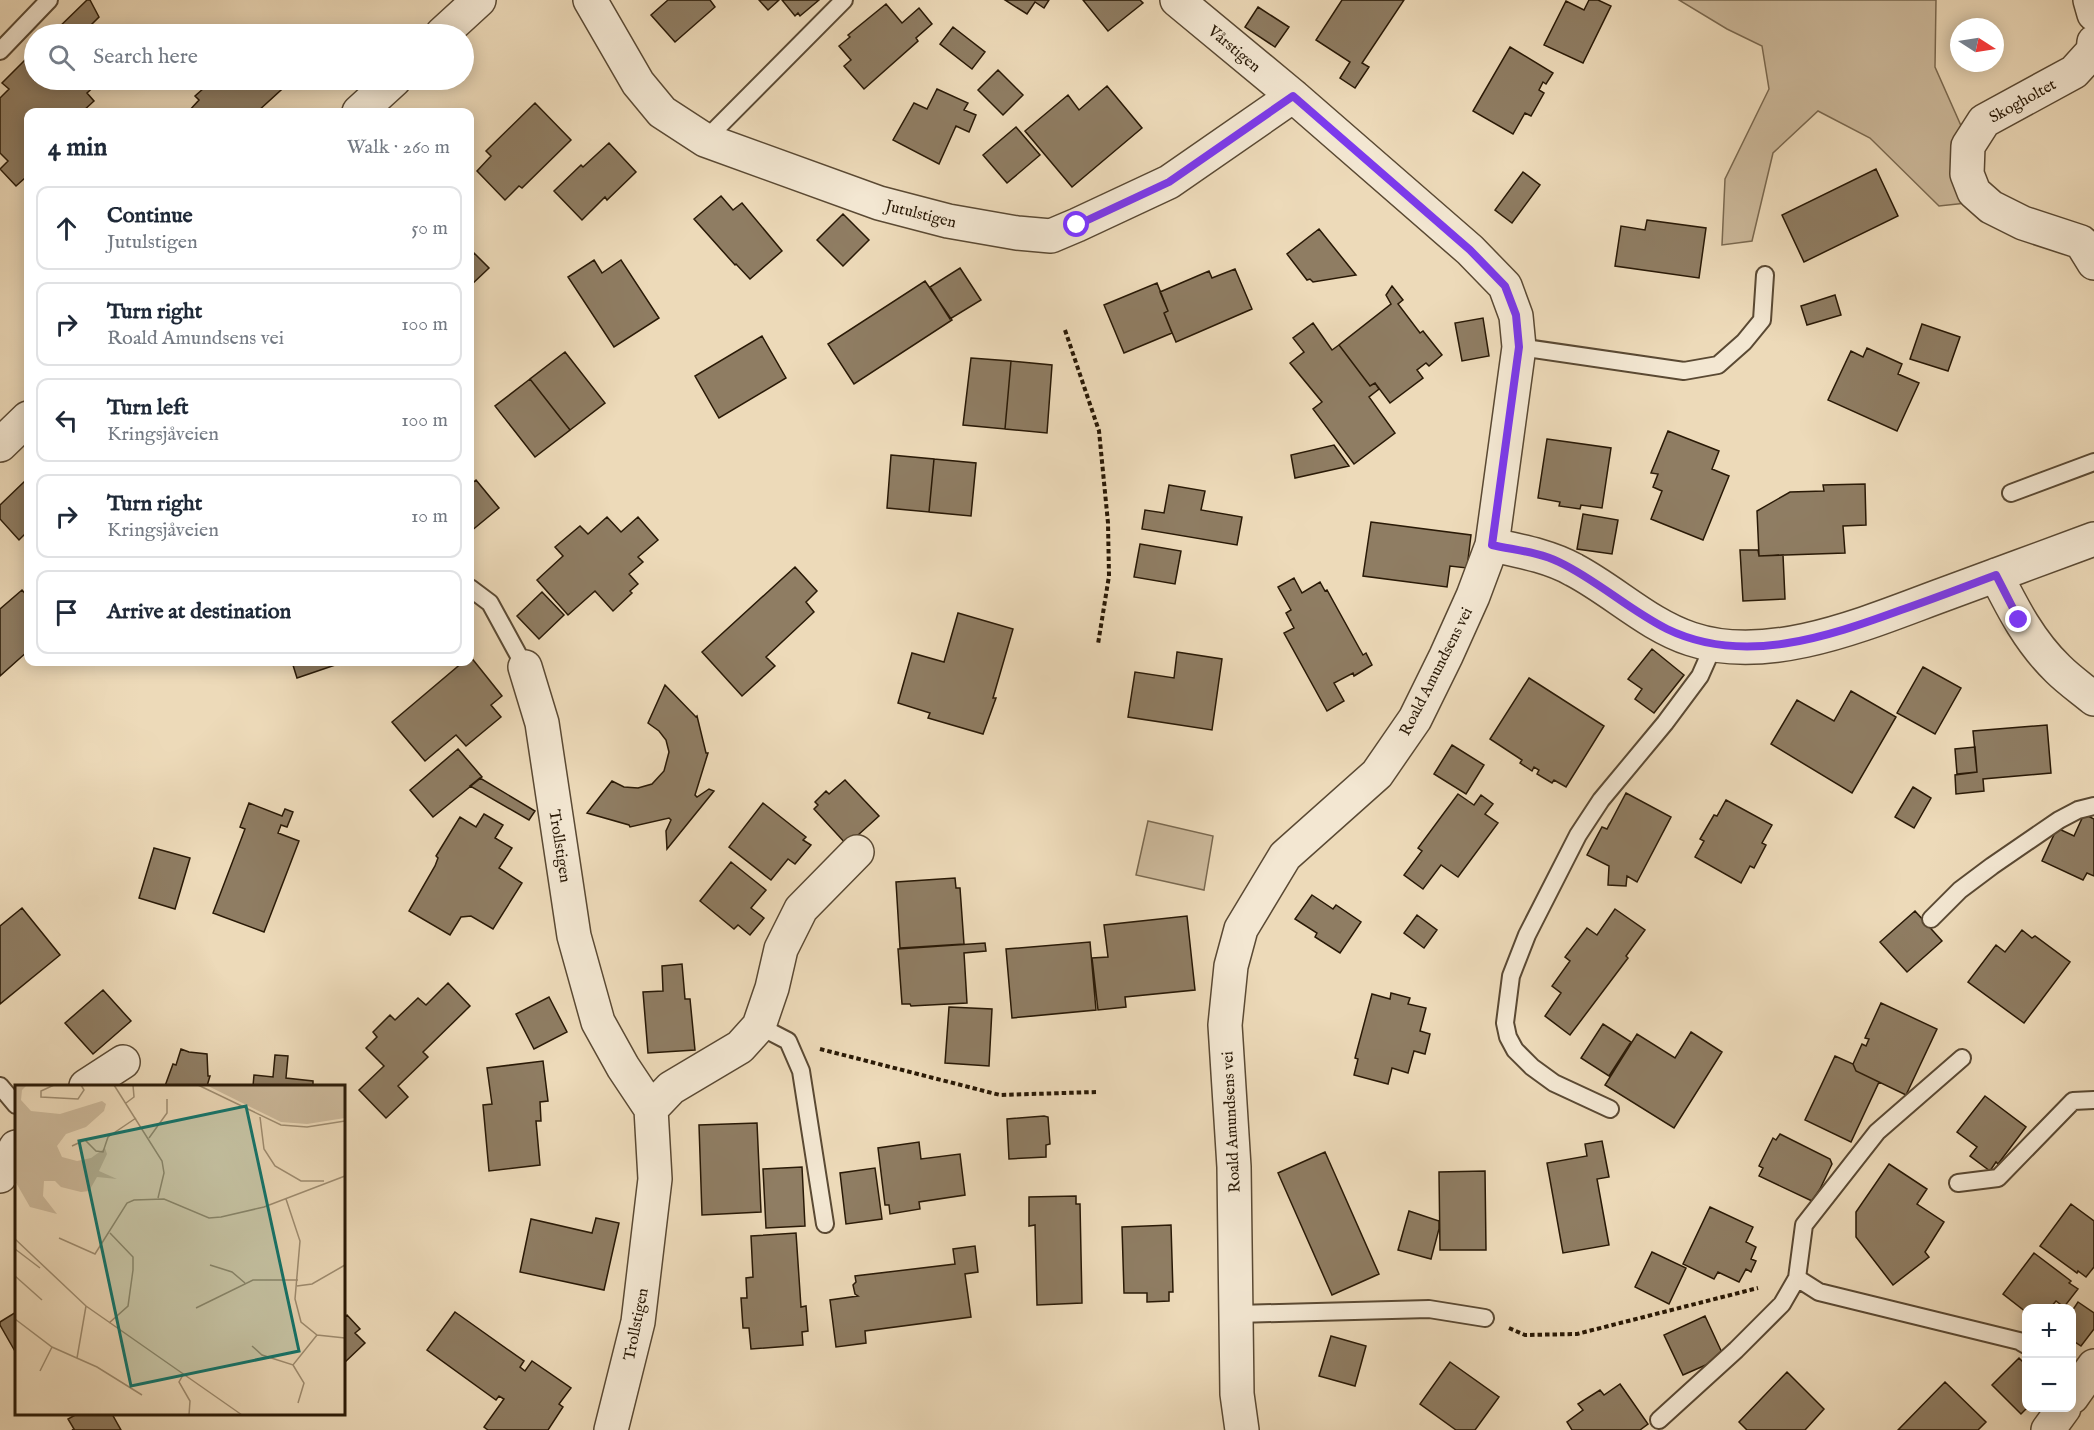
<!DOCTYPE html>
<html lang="en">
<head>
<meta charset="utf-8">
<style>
  :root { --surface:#fff; --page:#f6f6f7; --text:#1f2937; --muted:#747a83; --line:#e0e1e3 }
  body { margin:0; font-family:"IM FELL English",serif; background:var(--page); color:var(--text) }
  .controls { position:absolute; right:18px; bottom:18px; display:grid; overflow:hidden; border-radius:12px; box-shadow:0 3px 15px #0003 }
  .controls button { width:54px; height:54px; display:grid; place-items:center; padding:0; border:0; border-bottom:2px solid var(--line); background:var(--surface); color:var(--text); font:30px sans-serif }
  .compass { position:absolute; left:1950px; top:18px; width:54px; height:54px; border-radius:50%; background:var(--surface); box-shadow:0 3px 15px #0003; rotate:102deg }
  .stop { position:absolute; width:18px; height:18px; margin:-14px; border:4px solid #7c3aed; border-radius:50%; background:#fff }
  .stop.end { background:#7c3aed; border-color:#fff; box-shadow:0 2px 6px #0008 }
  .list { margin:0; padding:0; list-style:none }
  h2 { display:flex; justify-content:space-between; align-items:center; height:78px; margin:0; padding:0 24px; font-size:26px }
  h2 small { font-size:20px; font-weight:400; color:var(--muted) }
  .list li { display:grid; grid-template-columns:39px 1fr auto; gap:18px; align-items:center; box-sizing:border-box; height:84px; margin:0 12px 12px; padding:0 12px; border:2px solid var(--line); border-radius:12px }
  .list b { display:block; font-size:22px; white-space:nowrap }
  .list p { margin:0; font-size:20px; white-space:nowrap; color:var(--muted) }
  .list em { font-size:20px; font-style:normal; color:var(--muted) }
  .icon { flex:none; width:33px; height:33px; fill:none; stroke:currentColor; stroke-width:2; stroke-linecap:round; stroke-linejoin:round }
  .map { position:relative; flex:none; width:2094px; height:1430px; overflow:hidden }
  .search { position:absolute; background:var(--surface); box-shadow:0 3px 15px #0003; left:24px; top:24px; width:450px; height:66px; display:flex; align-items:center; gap:15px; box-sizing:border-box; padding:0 21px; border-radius:33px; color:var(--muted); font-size:22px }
  .panel { position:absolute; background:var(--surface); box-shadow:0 3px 15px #0003; left:24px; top:108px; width:450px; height:558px; border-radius:12px }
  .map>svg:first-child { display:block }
  .green { fill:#ccb99b; stroke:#7a6950; stroke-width:1.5 }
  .building { fill:#8f7d63; stroke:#291906; stroke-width:1.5 }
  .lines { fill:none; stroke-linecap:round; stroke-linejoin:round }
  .service-casing { stroke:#5a4933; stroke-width:20 }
  .minor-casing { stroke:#5a4933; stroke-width:36 }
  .tertiary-casing { stroke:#5a4933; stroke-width:36 }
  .path { stroke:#291906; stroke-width:4; stroke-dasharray:4.5 3; stroke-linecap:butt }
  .service { stroke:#f3e7d2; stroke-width:16 }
  .minor { stroke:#f3e7d2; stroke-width:33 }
  .tertiary { stroke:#f3e7d2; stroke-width:33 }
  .route { stroke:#7c3aed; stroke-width:8 }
  .labels { text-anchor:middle; stroke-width:6; stroke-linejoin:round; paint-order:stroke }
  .street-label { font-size:16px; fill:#291906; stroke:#f3e7d2 }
  .inset-road { fill:none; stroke:#9f8d71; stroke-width:1.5 }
  .view { fill:#0f766e; fill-opacity:0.15; stroke:#0f766e; stroke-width:3 }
  .inset-edge { fill:none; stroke:#291906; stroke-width:3 }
</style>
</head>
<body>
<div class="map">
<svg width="2094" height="1430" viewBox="0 0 2094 1430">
  <rect width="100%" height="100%" fill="#eddab9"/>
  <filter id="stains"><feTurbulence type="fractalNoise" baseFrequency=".00333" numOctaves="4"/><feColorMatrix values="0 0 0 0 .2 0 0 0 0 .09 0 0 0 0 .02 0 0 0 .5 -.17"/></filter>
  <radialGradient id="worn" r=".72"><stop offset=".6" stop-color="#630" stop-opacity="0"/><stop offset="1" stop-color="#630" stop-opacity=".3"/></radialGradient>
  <!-- green -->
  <path class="green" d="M1679,0H1936L1935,67L1994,200L1939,206L1870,138L1818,111L1773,153L1752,241L1722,245L1725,179L1769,89L1762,46L1727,29Z
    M1148,821L1213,836L1204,890L1136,875Z"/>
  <!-- building -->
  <path class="building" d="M87,0H90L99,17L91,25L101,34H52Z
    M668,0H710L715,7L675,42L651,15Z
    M759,0H779L768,10Z
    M782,0H819L800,16L798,13L795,16Z
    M1005,0H1049L1044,8L1035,2L1027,14Z
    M1083,0H1140L1143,3L1108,31Z
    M1342,0H1404L1362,63L1369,67L1355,88L1340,78L1350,62L1316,40Z
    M1589,0H1598L1611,6L1583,63L1544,45L1566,1L1584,10Z
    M886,4L902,23L919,8L932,24L916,38L918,41L864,89L844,66L851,60L839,46L850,37L848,35Z
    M1258,7L1289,27L1275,47L1245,27Z
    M953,27L985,52L972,69L940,44Z
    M268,28L274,34H260Z
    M1510,47L1553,73L1546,84L1543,82L1539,90L1544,93L1531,116L1525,113L1513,134L1473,111Z
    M34,51V80H101L87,93L94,101L82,112H28V178L26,180L25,178L16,186L0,169L8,161L0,153V98L9,89L2,83Z
    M998,70L1023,95L1003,115L978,90Z
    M213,80H292L257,112H188L199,100L195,96Z
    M1107,86L1142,128L1072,187L1025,131L1068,95L1079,110Z
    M937,89L968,103L964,110L976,115L969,132L956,126L939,164L893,140L914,103L927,109Z
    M535,103L571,140L522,188L519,186L505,200L477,171L491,156L486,151Z
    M1016,127L1040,155L1007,183L983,155Z
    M609,143L636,172L607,200L605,197L582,220L554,191L581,165L583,167Z
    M1876,169L1898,216L1804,262L1782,215Z
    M1523,172L1540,185L1512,223L1495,210Z
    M721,196L733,210L742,203L782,251L750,279L736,264L735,265L694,219Z
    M843,214L869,240L843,266L817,240Z
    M1647,220L1706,228L1699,278L1615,266L1621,226L1645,230Z
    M1319,229L1356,275L1313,282L1310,279L1307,280L1287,254Z
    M474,253L489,268L470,286V257Z
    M594,260L602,273L621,260L659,318L614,347L568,277Z
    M960,268L981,300L950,319L930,287Z
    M1235,269L1252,309L1176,342L1164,313L1168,311L1160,292L1209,271L1212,278Z
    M925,281L952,320L854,384L828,344Z
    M1157,283L1168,311L1164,313L1172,333L1124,353L1104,305Z
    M1392,286L1403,300L1398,304L1420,333L1423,331L1442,355L1429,366L1426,363L1417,370L1423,378L1390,403L1375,383L1370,386L1339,345L1391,304L1386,295Z
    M1835,295L1841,315L1807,325L1801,306Z
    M1483,318L1489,356L1462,361L1455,323Z
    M1313,323L1332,350L1339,345L1370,386L1375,383L1379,389L1369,397L1395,433L1354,464L1313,409L1322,402L1290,363L1304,352L1293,338Z
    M1922,324L1960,337L1948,371L1910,359Z
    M762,336L786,378L719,418L695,376Z
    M1867,348L1902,364L1898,374L1919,383L1897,431L1828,400L1851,351L1863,357Z
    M565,352L605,403L570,430L530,379Z
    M971,358L1011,361L1005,429L963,425Z
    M1011,361L1052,365L1047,433L1005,429Z
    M530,379L570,430L535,457L495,406Z
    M1668,431L1719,451L1712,469L1729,476L1703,540L1651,519L1662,491L1653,487L1658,474L1651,473Z
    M1547,439L1611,448L1602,508L1581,505L1580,509L1559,506L1560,502L1538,498Z
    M1334,445L1349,466L1295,478L1291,455Z
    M891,455L934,459L929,512L887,508Z
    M934,459L976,463L971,516L929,512Z
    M26,480L28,482V531L19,540L0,519V505Z
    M476,480L499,508L470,532V485Z
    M1865,484L1866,525L1843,526L1845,553L1759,556L1757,511L1790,492L1824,491L1823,485Z
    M1169,485L1205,491L1201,510L1242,517L1237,545L1142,529L1145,510L1164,513Z
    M1583,514L1618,520L1612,554L1577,549Z
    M607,517L621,532L638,517L658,540L638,557L643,562L629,574L638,584L630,591L632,593L613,611L595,591L568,615L537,580L563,556L555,547L580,526L588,534Z
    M1371,522L1471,535L1467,568L1450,566L1447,587L1363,576Z
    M1140,544L1181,551L1175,584L1134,577Z
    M1740,550H1758L1759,556L1783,555L1785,599L1743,601Z
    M795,567L817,591L806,602L814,612L766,657L775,666L742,696L702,652Z
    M1294,578L1302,593L1320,582L1325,591L1327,590L1363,655L1366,653L1372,665L1354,676L1353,673L1334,683L1344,701L1327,711L1284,633L1294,628L1286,613L1291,610L1278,587Z
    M22,590L28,597V651L0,676V609Z
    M542,592L564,615L539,639L517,616Z
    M958,613L1013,629L993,698H996L983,734L928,718L930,713L898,703L912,653L944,662Z
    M1652,649L1684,675L1654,713L1635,699L1642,689L1628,679Z
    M1177,652L1222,659L1212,730L1128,717L1135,672L1174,678Z
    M470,656L502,696L491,705L501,717L466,746L456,735L425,761L392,722L463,662H470Z
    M292,662H344L297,678Z
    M1923,667L1961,688L1935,734L1897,713Z
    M1529,678L1604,726L1566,787L1554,780L1552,783L1537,774L1539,770L1534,767L1532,771L1520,763L1522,760L1490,739Z
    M665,685L696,717L697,716L706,753H708L695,795L697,797L709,789L714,791L667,849L666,831L671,820L669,818L630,827L629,825L587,813L612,781L624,787L638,788L652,784L664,771L669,752L666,740L659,731L648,723Z
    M1851,691L1896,717L1852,793L1771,744L1797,700L1834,721Z
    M2047,725L2051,773L1983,779L1984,791L1956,794L1955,775L1977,772L1973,731Z
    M1452,745L1484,765L1466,794L1434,774Z
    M1975,747L1977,772L1957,774L1955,749Z
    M458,749L482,777L433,817L410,790Z
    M480,778L535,811L529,820L470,786Z
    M845,780L879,816L847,845L814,809L818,805L815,802L826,791L829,794Z
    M1913,787L1931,798L1914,828L1895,817Z
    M1626,793L1671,817L1637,882L1627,876L1626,886L1608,885L1609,866L1587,855L1602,827L1607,829Z
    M1458,794L1474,805L1481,795L1493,804L1485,814L1498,823L1458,877L1441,865L1423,889L1404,875L1422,851L1418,848Z
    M1726,800L1772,825L1762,843L1766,845L1754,868L1750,866L1741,883L1695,857L1704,841L1700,839L1714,815L1717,816Z
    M249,803L282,816L285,809L293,812L287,827L281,825L278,833L299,841L264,932L213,913L245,829L240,827Z
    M763,803L806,837L803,840L811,845L795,864L788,859L771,880L729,847Z
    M484,814L503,825L495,838L512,848L499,868L522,883L493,929L471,916L461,917L450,935L409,911L435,866L438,858L436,856L460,817L476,827Z
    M2084,814L2094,819V876L2087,873L2083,880L2042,861L2057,828L2074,836Z
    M154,848L190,858L175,909L139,898Z
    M731,862L766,890L751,908L764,918L750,935L738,925L734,929L700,901Z
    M955,878L956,888H960L964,944L900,948L896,882Z
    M1312,895L1333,909L1336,905L1361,922L1340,953L1315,937L1317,933L1295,919Z
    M22,908L60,955L0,1004V926Z
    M1615,909L1645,930L1626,956L1628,958L1570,1035L1545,1016L1561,993L1552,986L1570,961L1565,957L1587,928L1597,935Z
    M1915,911L1942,941L1907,972L1880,942Z
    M1417,915L1437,930L1424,948L1404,933Z
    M1187,916L1195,990L1125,997L1126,1007L1098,1010L1092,958L1108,957L1104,925Z
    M2022,930L2032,938L2035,936L2070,962L2024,1023L1968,982L1996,945L2005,952Z
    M1090,942L1096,1010L1012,1018L1006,949Z
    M985,943L986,951L964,953L967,1003L911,1006L910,1004H902L898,949Z
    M682,964L685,999H690L695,1050L648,1053L643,992L663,991L662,966Z
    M448,983L470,1006L423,1052L428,1057L398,1086L408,1097L386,1118L359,1090L384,1066L366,1048L377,1037L373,1032L390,1015L395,1020L418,998L426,1005Z
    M103,990L131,1021L93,1054L65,1023Z
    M1391,993L1410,998L1408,1004L1426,1008L1420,1031L1430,1034L1425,1054L1414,1051L1408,1073L1392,1068L1388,1084L1354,1075L1358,1059L1355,1058L1372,994L1390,999Z
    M549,997L567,1032L534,1049L516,1014Z
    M1881,1003L1937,1029L1906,1095L1856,1071L1853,1064L1862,1044L1866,1046L1869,1039L1865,1038Z
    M949,1007L992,1009L989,1066L945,1063Z
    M1603,1024L1631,1042L1609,1076L1581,1058Z
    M1691,1032L1722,1052L1674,1128L1605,1085L1637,1034L1675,1058Z
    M181,1049L189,1052L207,1054L208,1076H210L207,1086H165L173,1064L176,1065Z
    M275,1055L288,1056L286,1078L313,1081V1086H253L254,1075L273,1077Z
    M1835,1056L1853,1064L1856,1071L1879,1082L1851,1142L1805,1120Z
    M543,1061L548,1101L540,1102L541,1121H536L540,1165L489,1171L483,1105L492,1104L487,1068Z
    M1985,1096L2026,1127L1998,1164L1996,1162L1990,1171L1970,1156L1977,1147L1957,1132Z
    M1044,1116L1048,1117L1050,1144L1046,1145V1157L1009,1159L1007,1119Z
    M757,1123L761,1212L702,1215L699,1125Z
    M1780,1134L1830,1159L1832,1164L1820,1189L1812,1201L1759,1176L1763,1168L1759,1166L1773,1138L1776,1140Z
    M1602,1141L1609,1177L1597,1179L1609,1245L1563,1253L1547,1163L1587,1156L1585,1144Z
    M919,1142L921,1159L960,1154L965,1195L919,1202L920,1209L890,1214L889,1205H885L878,1148Z
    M1325,1152L1379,1274L1332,1295L1278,1173Z
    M1889,1164L1927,1189L1917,1204L1944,1222L1925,1252L1929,1257L1893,1285L1856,1237V1212Z
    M802,1167L805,1226L766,1228L763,1169Z
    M875,1168L882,1219L846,1224L840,1173Z
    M1485,1171L1486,1250H1440L1439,1172Z
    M1076,1196V1204H1080L1082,1303L1037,1305L1035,1225L1029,1226V1197Z
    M2071,1204L2094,1221V1267L2086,1277L2078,1271L2077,1273L2040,1246Z
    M1710,1207L1753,1227L1746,1242L1756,1247L1751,1259L1756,1261L1751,1272L1746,1269L1739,1282L1718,1272L1714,1279L1683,1264Z
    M1409,1211L1439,1221V1229L1431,1259L1398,1250Z
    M596,1218L619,1223L604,1290L520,1272L531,1219L592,1233Z
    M1171,1225L1173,1292H1169V1301L1147,1302V1293H1124L1122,1227Z
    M796,1233L801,1307L806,1306L808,1331L802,1332L803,1345L751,1349L749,1328H743L741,1298H747L746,1278L753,1277L751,1236Z
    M975,1246L978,1272L965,1274L971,1317L865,1331L866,1343L836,1347L830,1300L858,1296L855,1294L853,1285L856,1282L855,1276L955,1264L953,1249Z
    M1652,1252L1686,1268L1669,1304L1635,1287Z
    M2034,1253L2071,1281L2069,1283L2078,1289L2064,1307L2056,1301L2050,1308H2026V1312L2003,1294Z
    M2078,1302L2094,1313V1329L2081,1346L2072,1340V1311Z
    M16,1312V1353L0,1325V1322Z
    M455,1312L524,1361L520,1367L525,1371L532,1361L571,1388L559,1404L563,1407L548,1430H488L484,1427L504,1399L499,1396L496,1400L427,1350Z
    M347,1315L360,1329L355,1333L365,1343L344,1363V1318Z
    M1705,1316L1724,1357L1683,1375L1664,1335Z
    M1331,1336L1366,1346L1355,1386L1319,1376Z
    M2019,1358L2026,1365L2027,1408L2021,1414L1992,1385Z
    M1450,1362L1499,1397L1475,1430H1456L1420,1404Z
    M1787,1372L1824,1409L1805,1430H1747L1739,1422Z
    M1945,1382L1986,1422L1978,1430H1898Z
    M1620,1384L1648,1424L1640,1430H1572L1567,1422L1583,1410L1578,1404L1600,1390L1604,1395Z
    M77,1414H112L121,1430H72L74,1429L68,1419Z"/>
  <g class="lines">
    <!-- service casing -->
    <g class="service-casing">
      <path id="service" d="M0,51L49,0
        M705,140L844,0
        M1519,347L1684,371L1718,365L1744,342L1762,320L1765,275
        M2011,493L2094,462
        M470,588L490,603L525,667
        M1931,919L1960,890L1992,866L2059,820L2078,810L2094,806
        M759,1026L788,1041L801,1071L825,1224
        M1962,1058L1877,1132L1804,1225L1797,1278L1819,1292L2019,1341L2026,1345
        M0,1086L16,1105
        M1610,1109L1554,1083L1532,1067L1515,1050L1508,1037L1505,1023L1511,976L1527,935L1578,835L1601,800L1665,723L1700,676L1708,658L1710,644
        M1958,1183L1998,1178L2073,1101L2094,1100
        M1237,1314L1429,1309L1485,1318
        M1659,1420L1736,1350L1782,1304L1797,1278"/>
    </g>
    <!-- minor casing -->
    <g class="minor-casing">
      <path id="minor" d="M590,0L638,83L662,112L705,140L879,203L948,221L1017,233L1051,236L1077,225L1169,182L1293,96
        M1177,0L1293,96L1470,250L1505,286L1516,316L1519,347L1492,545L1473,596L1446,656L1415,719L1377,774L1285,856L1241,929L1231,966L1225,1025L1234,1167L1237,1394L1242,1430
        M2090,0L2094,14
        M2094,42L2093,51L2074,72L1984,121L1968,146L1967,174L1974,192L1991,207L2023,223L2081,242L2094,263
        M1492,545C1520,551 1549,556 1574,570C1614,591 1648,625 1691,639C1771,666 1871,621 1945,594C1995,576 2044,557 2094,539
        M1996,575C2013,609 2030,642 2058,669C2069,680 2082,689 2094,699
        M525,667L542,723L574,936L598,1022L623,1067L651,1109L655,1179L638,1322L611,1430
        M86,1086L123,1062
        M651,1109L671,1088L740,1047L759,1026L772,988L781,949L801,909L857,852
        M0,1176L16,1147
        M2072,1397L2094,1366
        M2048,1430L2064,1408"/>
    </g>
    <!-- tertiary casing -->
    <g class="tertiary-casing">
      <path id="tertiary" d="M442,34L479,0
        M359,112L394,80
        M0,445L28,418"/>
    </g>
    <!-- path -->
    <path class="path" d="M1065,330L1099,431L1108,523L1109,576L1098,644
      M820,1049L1000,1095L1096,1092
      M1509,1328L1525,1335L1577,1334L1758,1288"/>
    <!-- service -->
    <use href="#service" class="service"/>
    <!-- minor -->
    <use href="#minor" class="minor"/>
    <!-- tertiary -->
    <use href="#tertiary" class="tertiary"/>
  </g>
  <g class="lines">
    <!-- route -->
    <path class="route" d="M1077,225L1169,182L1293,96L1470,250L1505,286L1516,315L1519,347L1492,545C1514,550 1539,552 1559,562C1597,580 1629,610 1667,629C1743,666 1827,637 1901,610C1933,599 1964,587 1996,575L2019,620"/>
  </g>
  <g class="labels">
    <!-- street labels -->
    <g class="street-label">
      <text transform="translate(1235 48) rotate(40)" y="6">Vårstigen</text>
      <text transform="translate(2022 100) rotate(-29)" y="6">Skogholtet</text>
      <text transform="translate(921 213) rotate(14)" y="6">Jutulstigen</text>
      <text transform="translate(1435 671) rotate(-63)" y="6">Roald Amundsens vei</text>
      <text transform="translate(561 846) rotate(81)" y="6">Trollstigen</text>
      <text transform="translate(1230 1122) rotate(-93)" y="6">Roald Amundsens vei</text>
      <text transform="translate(635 1324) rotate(-79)" y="6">Trollstigen</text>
    </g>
  </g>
  <!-- overview -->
  <g transform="translate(15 1085)">
    <rect width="330" height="330" fill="#eddab9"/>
    <path d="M0,0H12L7,5L6,15L16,26L45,29L87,16L91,19L89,26L71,42L51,49L42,61L47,72L62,76L76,73L90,63L92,69L84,86L102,94L82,92L74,106L66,107L46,102L40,96H29L28,111L42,129L15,122L0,96ZM191,0H330V33L292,39L266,37Z" fill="#ccb99b"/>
    <path class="inset-road" d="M39,0L26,6V12L63,14L69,5L66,0M99,0L147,76L149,88L143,113M183,0L266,40L292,42L330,36M111,18L119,12L118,0M245,32L249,64L260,81L286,96H309M134,53L152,28V14M57,61L70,55L81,66L88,67L93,52L121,33M271,114L285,156L280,214L286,237L302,250L330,253M44,153L80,169L112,118L119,115L149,114L194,133L206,132L249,122L330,91M0,154L71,221L227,330M0,164L25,183M195,180L217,187L230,198M0,191L27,215M282,201L297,199L330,180M181,223L238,195H283M0,234L37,262L82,282L127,310M94,238L113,221L118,185V172L95,148M237,261L247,270L278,280L302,250M62,273L71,221M278,280L289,298L283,318M25,286L37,262M168,290L164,297L175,316L174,330"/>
    <path class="view" d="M231,21L284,266L116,301L64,56Z"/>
    <rect width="330" height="330" class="inset-edge"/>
  </g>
  <rect width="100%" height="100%" filter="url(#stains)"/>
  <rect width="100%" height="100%" fill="url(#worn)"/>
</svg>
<div class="controls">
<button>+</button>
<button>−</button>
</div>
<svg class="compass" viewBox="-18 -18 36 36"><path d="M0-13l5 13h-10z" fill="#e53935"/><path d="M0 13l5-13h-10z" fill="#747a83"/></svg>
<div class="stop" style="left:1077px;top:225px"></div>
<div class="stop end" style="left:2019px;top:620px"></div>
<div class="search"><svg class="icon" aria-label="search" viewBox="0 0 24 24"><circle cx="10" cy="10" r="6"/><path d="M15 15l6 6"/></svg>Search here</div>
<section class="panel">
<h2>4 min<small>Walk · 260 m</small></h2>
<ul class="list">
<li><svg class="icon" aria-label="ahead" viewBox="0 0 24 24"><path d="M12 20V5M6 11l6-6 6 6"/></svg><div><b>Continue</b><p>Jutulstigen</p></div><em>50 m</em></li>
<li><svg class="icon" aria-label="right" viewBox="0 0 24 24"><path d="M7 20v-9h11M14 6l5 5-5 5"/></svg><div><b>Turn right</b><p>Roald Amundsens vei</p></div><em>100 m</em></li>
<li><svg class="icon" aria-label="left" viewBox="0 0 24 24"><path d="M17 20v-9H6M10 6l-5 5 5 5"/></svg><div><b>Turn left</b><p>Kringsjåveien</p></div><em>100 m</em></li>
<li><svg class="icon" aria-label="right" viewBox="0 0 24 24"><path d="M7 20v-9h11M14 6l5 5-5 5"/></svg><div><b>Turn right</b><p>Kringsjåveien</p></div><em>10 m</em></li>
<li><svg class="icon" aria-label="arrive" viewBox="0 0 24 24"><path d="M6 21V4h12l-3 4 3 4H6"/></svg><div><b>Arrive at destination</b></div></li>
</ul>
</section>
</div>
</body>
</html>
